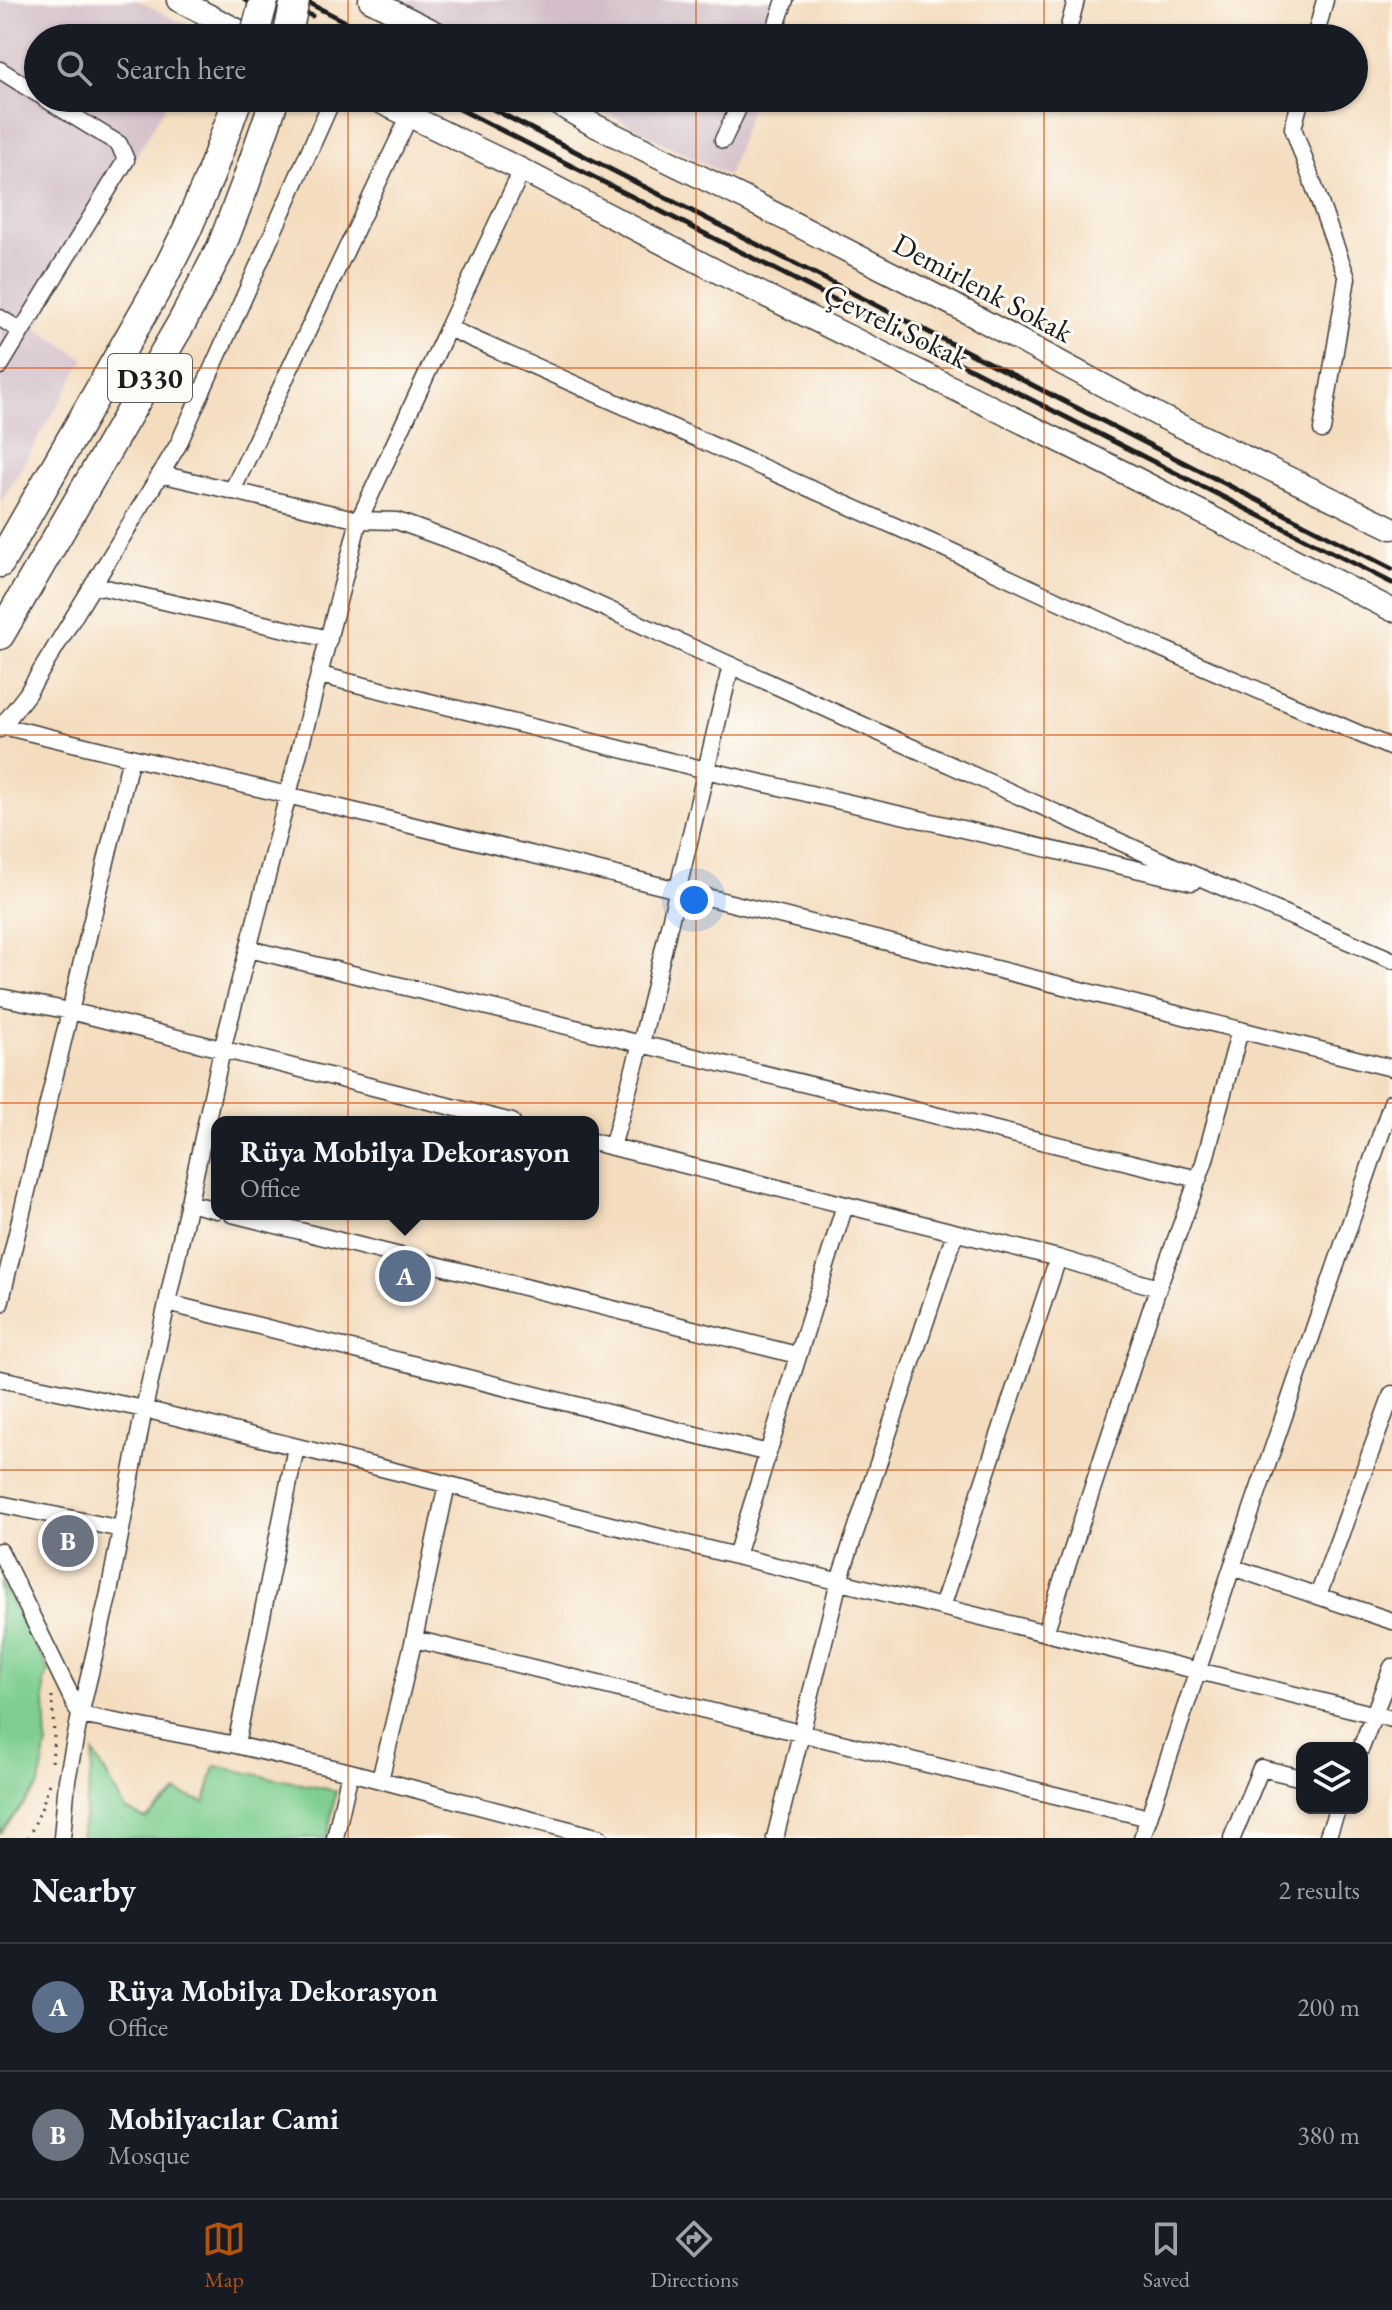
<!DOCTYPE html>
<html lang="en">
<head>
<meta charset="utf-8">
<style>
  :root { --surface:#171b24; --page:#242831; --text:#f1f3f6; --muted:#9ea1a6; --line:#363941; --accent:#b45309 }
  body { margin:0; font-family:"EB Garamond",serif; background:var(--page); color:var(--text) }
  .controls { position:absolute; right:24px; bottom:24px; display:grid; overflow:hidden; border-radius:16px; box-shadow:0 2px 6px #0004 }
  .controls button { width:72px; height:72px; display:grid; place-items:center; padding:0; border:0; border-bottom:2px solid var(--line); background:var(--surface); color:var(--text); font:40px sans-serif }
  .you { position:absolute; left:694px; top:900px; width:28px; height:28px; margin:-20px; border:6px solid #fff; border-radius:50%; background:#1a73e8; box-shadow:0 0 0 12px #1a73e833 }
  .badge { display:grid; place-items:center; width:52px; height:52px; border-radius:50%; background:var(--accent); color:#fff; font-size:26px; font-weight:700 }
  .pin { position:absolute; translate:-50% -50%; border:4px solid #fff; box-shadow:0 2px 8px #0006 }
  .popup { position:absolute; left:211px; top:1116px; width:388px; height:104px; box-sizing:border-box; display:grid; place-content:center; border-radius:16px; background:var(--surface); filter:drop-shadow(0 2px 6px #0005); font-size:26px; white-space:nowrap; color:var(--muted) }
  .popup b { font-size:30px; color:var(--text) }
  .popup::after { content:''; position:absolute; left:50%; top:100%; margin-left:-16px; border:16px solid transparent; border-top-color:var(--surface) }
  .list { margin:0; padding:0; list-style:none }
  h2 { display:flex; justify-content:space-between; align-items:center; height:104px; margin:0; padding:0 32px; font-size:34px }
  h2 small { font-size:26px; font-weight:400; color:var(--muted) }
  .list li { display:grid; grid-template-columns:52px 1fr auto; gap:24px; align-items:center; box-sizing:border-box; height:128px; padding:0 32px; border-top:2px solid var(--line) }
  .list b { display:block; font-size:30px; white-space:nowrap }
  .list p { margin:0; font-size:26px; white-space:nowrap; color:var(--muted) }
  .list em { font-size:26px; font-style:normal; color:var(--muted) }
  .icon { flex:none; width:44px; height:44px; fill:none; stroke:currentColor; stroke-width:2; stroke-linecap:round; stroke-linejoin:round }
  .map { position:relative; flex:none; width:1392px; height:1838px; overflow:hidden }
  .search { position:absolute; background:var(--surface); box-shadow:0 2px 6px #0004; left:24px; right:24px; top:24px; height:88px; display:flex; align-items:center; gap:20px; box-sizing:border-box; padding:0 28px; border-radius:44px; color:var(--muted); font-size:30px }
  .sheet { height:360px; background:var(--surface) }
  nav { display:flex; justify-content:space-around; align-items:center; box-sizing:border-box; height:112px; border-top:2px solid var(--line); background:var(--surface); font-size:22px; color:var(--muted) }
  nav a { display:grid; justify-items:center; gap:4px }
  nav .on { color:var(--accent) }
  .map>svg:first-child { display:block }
  .industrial { fill:#d2bdc8 }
  .green { fill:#7dce8f; stroke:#4c7556; stroke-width:2 }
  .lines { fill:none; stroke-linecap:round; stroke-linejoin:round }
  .minor-casing { stroke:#3c3934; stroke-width:19 }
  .tertiary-casing { stroke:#3c3934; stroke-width:25 }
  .trunk-casing { stroke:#3c3934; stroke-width:31 }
  .path { stroke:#3c3934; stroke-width:3; stroke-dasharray:2 6; stroke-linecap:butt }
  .minor { stroke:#fff; stroke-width:16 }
  .tertiary { stroke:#fff; stroke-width:22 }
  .trunk { stroke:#fff; stroke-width:28 }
  .rail { stroke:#1c1c1c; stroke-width:5 }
  .trunk-bridge-casing { stroke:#3c3934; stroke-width:31; stroke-linecap:butt }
  .trunk-bridge { stroke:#fff; stroke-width:28 }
  .grid { fill:none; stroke:#d4530e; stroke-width:2; stroke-opacity:0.55 }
  .labels { text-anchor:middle; stroke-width:6; stroke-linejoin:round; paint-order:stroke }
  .shield { fill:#fdfcf7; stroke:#605f5e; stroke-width:2 }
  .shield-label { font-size:28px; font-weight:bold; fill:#1c1c1c }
  .street-label { font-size:30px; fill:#1c1c1c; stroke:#fdfcf7 }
</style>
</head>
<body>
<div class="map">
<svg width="1392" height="1838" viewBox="0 0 1392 1838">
  <rect width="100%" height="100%" fill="#fdfcf7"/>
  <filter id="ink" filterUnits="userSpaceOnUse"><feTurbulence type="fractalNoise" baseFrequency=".0125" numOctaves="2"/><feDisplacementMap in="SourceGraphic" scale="16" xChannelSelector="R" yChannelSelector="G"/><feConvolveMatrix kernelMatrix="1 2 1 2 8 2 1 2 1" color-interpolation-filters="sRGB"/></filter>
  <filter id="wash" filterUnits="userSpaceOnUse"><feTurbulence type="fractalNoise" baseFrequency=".006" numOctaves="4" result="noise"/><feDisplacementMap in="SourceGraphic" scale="32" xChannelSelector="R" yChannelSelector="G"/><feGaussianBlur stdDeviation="1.8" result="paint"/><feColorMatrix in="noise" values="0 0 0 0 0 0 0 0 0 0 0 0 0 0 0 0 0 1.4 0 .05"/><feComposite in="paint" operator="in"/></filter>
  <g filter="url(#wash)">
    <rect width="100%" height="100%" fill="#f4ddbf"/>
    <!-- industrial -->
    <path class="industrial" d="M0,0H137L207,35L205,38H38V98H170L36,328L85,359L0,504Z
      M388,0H787L775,38H461Z
      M577,98H754L728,176Z"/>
    <!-- green -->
    <path class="green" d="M0,1581L49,1671L44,1681L47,1744L39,1786L0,1833Z
      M94,1753L126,1810L146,1819L177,1792L205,1803L215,1766L336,1791L327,1838H81Z"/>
  </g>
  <g filter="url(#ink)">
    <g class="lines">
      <!-- minor casing -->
      <g class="minor-casing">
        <path id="minor" d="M772,38L785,0
          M1066,38L1076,0
          M1315,38L1325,0
          M0,70L38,94
          M1301,98L1293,128L1347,278L1322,430
          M723,140L743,98
          M0,318L21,331
          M448,328L522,170
          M0,366L126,160L119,144L44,98
          M160,474L359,520L397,521L477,550L1171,865L1392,960
          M232,491L409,117
          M93,585L329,639
          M320,675L706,770L1192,882
          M3,726L715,899L1240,1030L1204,1163L1158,1288L1058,1258L593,1142
          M0,729L27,694L178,445L333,98
          M249,949L1198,1179
          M0,997L70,1011L512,1122
          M1240,1030L1392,1068
          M612,1147L641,1044L731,665
          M188,1203L217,1210
          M232,1214L797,1355
          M167,1303L768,1453
          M0,1304L131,757
          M0,1379L144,1409L1392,1719
          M447,1484L414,1639L1149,1818
          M0,1504L121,1529
          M0,1551L80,1715
          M736,1556L845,1205
          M1232,1567L1392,1621
          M1318,1596L1392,1394
          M942,1607L1058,1258
          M1045,1633L1158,1288
          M80,1715L236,1745L350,1772L335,1838
          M236,1745L296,1447
          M1361,1748L1392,1667
          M350,1772L380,1780L414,1639
          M380,1780L600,1838
          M62,1838L67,1780L80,1715L109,1593L144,1409L222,1050L359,520L448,328L944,548L1156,646L1392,748
          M775,1838L839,1581L955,1233
          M1142,1838L1232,1567L1392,1102
          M1232,1838L1261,1768L1302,1778
          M1327,1838L1338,1808"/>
      </g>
      <!-- tertiary casing -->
      <g class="tertiary-casing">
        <path id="tertiary" d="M178,0L253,38
          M370,0L447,38
          M372,98L522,170L724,275L1125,473L1392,610
          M548,98L592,124L746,199L950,303L1162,417L1392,528"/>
      </g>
      <!-- trunk casing -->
      <g class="trunk-casing">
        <path id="trunk" d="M0,563L161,282L186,232L210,176L238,98
          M0,635L182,322L221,248L245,185L275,98"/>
      </g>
      <!-- path -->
      <path class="path" d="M52,1696L54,1735L52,1764
        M28,1838L41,1810L50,1780"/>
      <!-- minor -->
      <use href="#minor" class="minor"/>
      <!-- tertiary -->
      <use href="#tertiary" class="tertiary"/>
      <!-- trunk -->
      <use href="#trunk" class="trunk"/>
      <!-- rail -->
      <path class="rail" d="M245,0L320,38
        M280,0L312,16
        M303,0L377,38
        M438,98L1392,583
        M471,98L1392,569"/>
      <!-- trunk-bridge casing -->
      <g class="trunk-bridge-casing">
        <path id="trunk-bridge" d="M254,38L264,0
          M287,38L295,0"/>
      </g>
      <!-- trunk-bridge -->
      <use href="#trunk-bridge" class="trunk-bridge"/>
    </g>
  </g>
  <!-- grid -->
  <path class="grid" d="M348,0V38M696,0V38M1044,0V38M348,98V1838M696,98V1838M1044,98V1838M0,368H1392M0,735H1392M0,1103H1392M0,1470H1392"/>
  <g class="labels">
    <!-- shield labels -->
    <rect class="shield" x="108" y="354" width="84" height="48" rx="6"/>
    <g class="shield-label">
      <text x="150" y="388">D330</text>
    </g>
    <!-- street labels -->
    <g class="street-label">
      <text transform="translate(983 288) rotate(28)" y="10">Demirlenk Sokak</text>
      <text transform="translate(896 326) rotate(26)" y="10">Çevreli Sokak</text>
    </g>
  </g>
</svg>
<div class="controls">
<button><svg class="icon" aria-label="layers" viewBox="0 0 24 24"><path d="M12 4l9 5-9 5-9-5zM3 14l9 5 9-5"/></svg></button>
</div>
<div class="you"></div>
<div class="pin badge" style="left:405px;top:1276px;background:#5c6f8a">A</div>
<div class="popup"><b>Rüya Mobilya Dekorasyon</b>Office</div>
<div class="pin badge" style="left:68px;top:1541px;background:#6b7280">B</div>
<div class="search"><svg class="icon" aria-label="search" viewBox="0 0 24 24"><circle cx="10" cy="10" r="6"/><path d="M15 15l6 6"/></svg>Search here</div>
</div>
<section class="sheet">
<h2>Nearby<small>2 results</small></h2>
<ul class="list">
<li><span class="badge" style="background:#5c6f8a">A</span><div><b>Rüya Mobilya Dekorasyon</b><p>Office</p></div><em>200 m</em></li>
<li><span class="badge" style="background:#6b7280">B</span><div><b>Mobilyacılar Cami</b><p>Mosque</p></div><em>380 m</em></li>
</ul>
</section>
<nav>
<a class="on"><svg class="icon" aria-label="map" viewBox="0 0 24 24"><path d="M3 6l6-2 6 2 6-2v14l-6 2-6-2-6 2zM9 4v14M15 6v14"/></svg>Map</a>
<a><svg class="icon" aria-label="directions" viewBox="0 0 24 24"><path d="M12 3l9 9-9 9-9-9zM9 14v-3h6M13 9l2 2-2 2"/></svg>Directions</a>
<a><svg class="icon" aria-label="saved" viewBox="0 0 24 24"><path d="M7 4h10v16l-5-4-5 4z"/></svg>Saved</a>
</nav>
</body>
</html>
